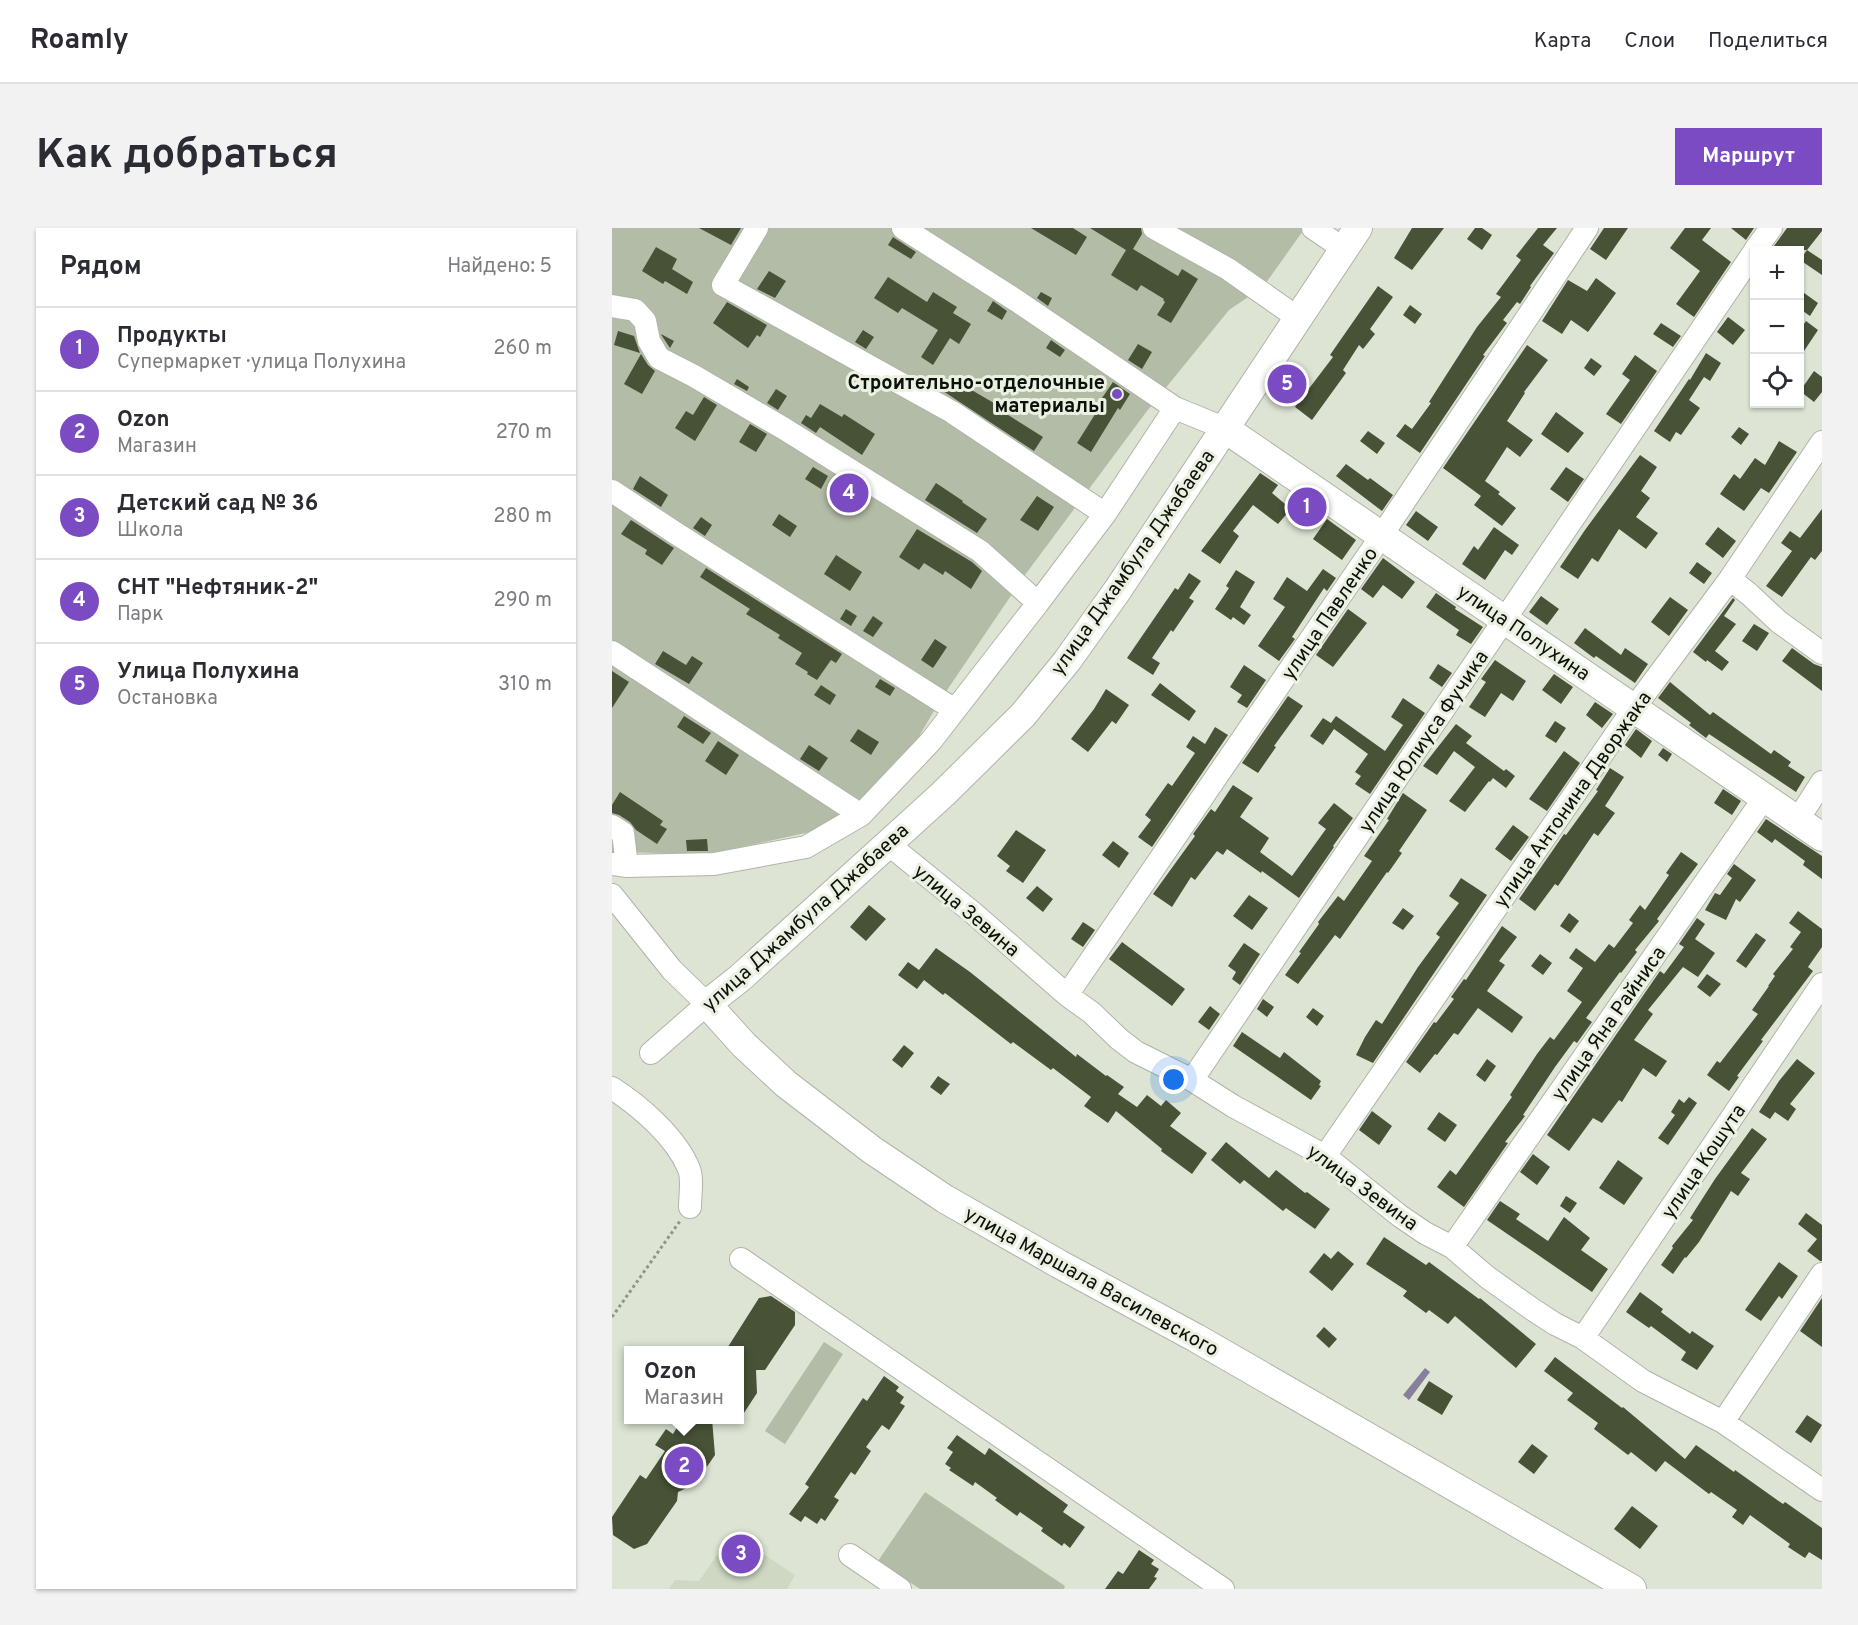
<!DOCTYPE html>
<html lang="ru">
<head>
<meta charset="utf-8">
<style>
  :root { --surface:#fff; --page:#f2f2f3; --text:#2b2b33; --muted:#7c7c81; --line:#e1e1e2; --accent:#7b4bc3 }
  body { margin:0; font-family:Overpass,sans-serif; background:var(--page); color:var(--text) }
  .controls { position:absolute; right:18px; top:18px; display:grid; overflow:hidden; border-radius:0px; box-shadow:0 2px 4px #0004 }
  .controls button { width:54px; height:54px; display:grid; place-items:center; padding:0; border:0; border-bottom:2px solid var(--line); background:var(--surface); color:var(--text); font:30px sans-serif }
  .you { position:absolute; left:562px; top:852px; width:21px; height:21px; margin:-15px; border:4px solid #fff; border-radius:50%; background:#1a73e8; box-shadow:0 0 0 9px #1a73e833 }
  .badge { display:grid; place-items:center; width:39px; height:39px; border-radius:50%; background:var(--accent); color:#fff; font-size:20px; font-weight:700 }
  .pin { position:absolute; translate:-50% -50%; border:3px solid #fff; box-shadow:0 2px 6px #0006 }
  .popup { position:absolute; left:12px; top:1118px; width:120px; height:78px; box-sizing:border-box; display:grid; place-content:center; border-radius:0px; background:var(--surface); filter:drop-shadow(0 2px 4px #0005); font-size:20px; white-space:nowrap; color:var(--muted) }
  .popup b { font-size:22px; color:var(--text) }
  .popup::after { content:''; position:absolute; left:50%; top:100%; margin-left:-12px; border:12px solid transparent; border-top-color:var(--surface) }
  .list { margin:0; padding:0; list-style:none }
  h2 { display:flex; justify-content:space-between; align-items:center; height:78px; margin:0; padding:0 24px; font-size:26px }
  h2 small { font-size:20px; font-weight:400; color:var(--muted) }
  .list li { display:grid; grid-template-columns:39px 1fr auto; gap:18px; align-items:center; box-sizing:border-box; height:84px; padding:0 24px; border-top:2px solid var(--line) }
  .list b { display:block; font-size:22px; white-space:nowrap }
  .list p { margin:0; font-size:20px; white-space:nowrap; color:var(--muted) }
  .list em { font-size:20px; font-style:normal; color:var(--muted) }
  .icon { flex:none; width:33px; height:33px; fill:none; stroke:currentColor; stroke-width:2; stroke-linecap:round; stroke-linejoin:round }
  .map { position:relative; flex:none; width:1210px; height:1361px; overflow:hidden; border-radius:0px }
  header { display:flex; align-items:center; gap:36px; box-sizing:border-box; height:84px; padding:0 30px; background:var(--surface); border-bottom:2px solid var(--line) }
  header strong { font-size:28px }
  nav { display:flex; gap:33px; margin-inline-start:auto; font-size:21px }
  .intro { display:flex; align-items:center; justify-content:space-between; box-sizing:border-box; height:144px; padding:0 36px }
  h1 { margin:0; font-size:42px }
  .button { padding:15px 27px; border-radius:0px; background:var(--accent); color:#fff; font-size:21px; font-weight:700 }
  main { display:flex; gap:36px; padding:0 36px }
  aside { flex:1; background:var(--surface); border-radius:0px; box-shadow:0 2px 4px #0004 }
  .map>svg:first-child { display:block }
  .built { fill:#ced8c2 }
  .green { fill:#b3bca7 }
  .water { fill:#887f9c }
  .building { fill:#475237 }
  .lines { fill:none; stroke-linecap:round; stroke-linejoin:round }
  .minor-casing { stroke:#afb5a7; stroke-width:24 }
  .major-casing { stroke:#afb5a7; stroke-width:30 }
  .path { stroke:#909589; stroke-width:3; stroke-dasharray:3 3; stroke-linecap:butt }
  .minor { stroke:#fff; stroke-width:22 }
  .major { stroke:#fff; stroke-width:28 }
  .poi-dot { fill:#7b4bc3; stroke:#eaf1e1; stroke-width:2 }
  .labels { text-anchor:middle; stroke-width:6; stroke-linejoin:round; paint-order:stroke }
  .poi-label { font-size:20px; font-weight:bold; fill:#0e100b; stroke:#eaf1e1; text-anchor:end }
  .street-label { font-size:20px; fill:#0e100b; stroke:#eaf1e1 }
</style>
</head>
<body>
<header>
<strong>Roamly</strong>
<nav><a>Карта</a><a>Слои</a><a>Поделиться</a></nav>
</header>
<div class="intro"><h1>Как добраться</h1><a class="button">Маршрут</a></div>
<main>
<aside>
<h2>Рядом<small>Найдено: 5</small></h2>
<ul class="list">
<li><span class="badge">1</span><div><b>Продукты</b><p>Супермаркет · улица Полухина</p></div><em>260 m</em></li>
<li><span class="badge">2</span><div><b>Ozon</b><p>Магазин</p></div><em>270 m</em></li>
<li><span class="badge">3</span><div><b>Детский сад № 36</b><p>Школа</p></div><em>280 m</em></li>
<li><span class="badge">4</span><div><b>СНТ &quot;Нефтяник-2&quot;</b><p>Парк</p></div><em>290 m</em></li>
<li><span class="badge">5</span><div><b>Улица Полухина</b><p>Остановка</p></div><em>310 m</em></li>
</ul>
</aside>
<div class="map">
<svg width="1210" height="1361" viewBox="0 0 1210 1361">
  <rect width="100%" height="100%" fill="#dde4d4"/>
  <!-- built -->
  <path class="built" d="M120,1305L183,1347L175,1361H57L63,1352L87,1353Z"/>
  <!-- green -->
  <path class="green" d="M0,0H693L651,59L617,82L535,183L413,347L329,471L282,551L235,596L97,626L0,624Z
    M212,1114L231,1126L173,1216L153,1203Z
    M313,1264L453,1358L452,1361H308L266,1333Z"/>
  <!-- water -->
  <path class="water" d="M813,1140L818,1144L797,1172L791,1167Z"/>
  <!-- building -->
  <path class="building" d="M87,0H129L119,17Z
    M419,0H461L475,9L464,27Z
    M478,0H529L530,6L521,21L566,48L570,41L586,51L559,95L545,87L553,74L551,72L552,71L529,57L525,63L499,47L514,22Z
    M800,0H832L800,42L782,30Z
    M863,0H870L880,7L870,22L855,11Z
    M926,0H945L931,17L942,25L918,58L919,59L908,76L905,74L891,92L895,95L871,127L873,128L808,225L784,208L793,196L800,201L819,175L817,174L865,99L889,69L884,66L909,32L904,28Z
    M992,0H1016L994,32L978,21Z
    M1073,0H1099L1090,12L1119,34L1082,89L1064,76L1088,43L1058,20Z
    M1119,0H1142L1134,12Z
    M1175,0H1210V3L1195,22L1210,32V47L1188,32L1195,22H1159Z
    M281,9L304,24L299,31L276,17Z
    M44,19L65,31L60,41L81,54L75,66L53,53L51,56L30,43Z
    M157,43L174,53L163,70L145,61Z
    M276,49L315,74L321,64L345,79L341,85L359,96L347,116L338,110L321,137L309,129L326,102L290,80L286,85L262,70Z
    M984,50L1004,65L976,104L959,92L950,106L930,93L956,52L975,63Z
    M766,58L781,69L758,101L763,106L751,121L747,117L731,142L734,145L700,192L683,179L721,129L718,127Z
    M1188,62L1206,75L1198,88L1188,81Z
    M429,64L440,70L436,78L425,70Z
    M381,73L395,83L390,92L375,83Z
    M115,74L155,97L148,109L145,107L136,120L101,95Z
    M798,77L810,86L803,96L791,87Z
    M1116,89L1133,102L1121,117L1105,104Z
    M1194,93L1206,102L1188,129V102Z
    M1049,95L1069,108L1061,119L1041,106Z
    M251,102L262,109L254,121L243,114Z
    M6,103L22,108L28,125L2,117Z
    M49,106L62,113L58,120L50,108Z
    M439,112L453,122L448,129L434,120Z
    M526,116L540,124L530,141L516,132Z
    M915,117L936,132L912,164L913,165L895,193L921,212L908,229L895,219L873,253L888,264L886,266L904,280L890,298L862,277L869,268L831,240Z
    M1094,125L1109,135L1098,153L1092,149L1077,172L1088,180L1069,207L1064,204L1058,214L1042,203L1077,151L1078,152Z
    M29,126L36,137L43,143L30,166L12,156Z
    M1023,127L1045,143L1009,196L994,186L1018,152L1010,146Z
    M979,130L990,138L982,148L972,140Z
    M1202,143L1210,149V164L1202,174L1188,163Z
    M339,150L387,178L385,180L431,209L422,223L331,163Z
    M125,151L137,159L135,163L122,156Z
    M501,154L518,166L508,182L506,180L479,224L465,215L492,172L490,170Z
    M164,161L175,168L166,182L155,175Z
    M92,169L105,177L83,213L63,200L74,183L81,187Z
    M208,176L230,189L232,186L263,206L250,227L208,199L204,205L189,195L194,187L199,190Z
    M944,184L972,205L956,225L929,206Z
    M138,196L155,206L144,224L127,214Z
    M1127,199L1137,206L1129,217L1119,209Z
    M756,203L773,215L765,226L748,213Z
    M1167,213L1185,224L1157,265L1149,260L1132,283L1108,266L1122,246L1128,251L1143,230L1153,237Z
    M1028,227L1045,239L1029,263L1038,270L1024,289L1046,305L1034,321L1007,301L986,334L980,330L966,351L948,339L973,302Z
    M734,236L756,252L758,250L781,267L770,283L724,248Z
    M201,239L216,248L209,261L193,251Z
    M954,239L972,251L956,274L938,261Z
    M648,245L666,257L660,265L679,281L666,296L641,277L621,303L627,308L608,336L589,323Z
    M28,248L56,267L49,279L21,261Z
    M324,255L351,273L350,274L375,291L365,305L313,272Z
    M244,262L257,270L249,282L236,273Z
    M425,268L442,279L426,303L408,292Z
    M687,271L698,279L687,295L676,287Z
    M1210,281V323L1203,332L1199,329L1170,369L1154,358L1180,323L1169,315L1178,303L1188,310Z
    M804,283L826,299L816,313L794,297Z
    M167,286L185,298L178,309L160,297Z
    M89,289L100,297L93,308L81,300Z
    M715,291L744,312L730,332L701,311Z
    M19,292L62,320L50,337L33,326L35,322L9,306Z
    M882,299L907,317L900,327L893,322L873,352L850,336L862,318L866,322Z
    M1106,299L1124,313L1111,330L1093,316Z
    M305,301L360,334L370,343L359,361L333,343L331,347L312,335L307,342L287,329Z
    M224,327L250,344L238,363L212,346Z
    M771,330L803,354L790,371L771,357L761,370L749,361Z
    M1085,334L1100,345L1092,356L1077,345Z
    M94,340L230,426L224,435L219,432L205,452L195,446L196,444L183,436L190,425L166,410L168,407L134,386L138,381L88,349Z
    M711,341L724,350L715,363L712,360L680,409L683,411L667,433L646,418L673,379L661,371L675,349L695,363Z
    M624,342L643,354L628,379L639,387L632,397L621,389L619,392L603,381L617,360L614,358Z
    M577,345L589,353L577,370L582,373L561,404L559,402L540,430L548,435L541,447L515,430L563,360L566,362Z
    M824,365L844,379L843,381L871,399L859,416L844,407L847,402L814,379Z
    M929,368L947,381L935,397L917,384Z
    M1058,369L1076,382L1057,408L1039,394Z
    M1121,370L1123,372L1112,388L1124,396L1103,423L1117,434L1110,443L1095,432L1094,434L1081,424Z
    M234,381L245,388L239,398L228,391Z
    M736,381L755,395L721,439L704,427Z
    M261,388L271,395L261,409L251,403Z
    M1142,396L1157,405L1145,423L1130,413Z
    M973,400L1009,427L1013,420L1036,436L1023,455L984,428L982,430L962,415Z
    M323,411L335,419L321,440L309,432Z
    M1180,420L1202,436L1210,439V463L1170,433Z
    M51,423L74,437L80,428L91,435L77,456L43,436Z
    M883,432L914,453L901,473L889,465L873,489L857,479L874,454L869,451Z
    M826,436L840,445L830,459L817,450Z
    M632,437L654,452L635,480L625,474L630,467L618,459Z
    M0,443L17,454L0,480Z
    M942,446L961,459L949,476L930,462Z
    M268,451L283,460L278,468L263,459Z
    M1058,454L1098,487L1101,484L1159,526L1162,522L1179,534L1176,538L1193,549L1184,564L1097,506L1094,510L1077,497L1079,495L1046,470Z
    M548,455L584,483L577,493L539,467Z
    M209,457L224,467L218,477L202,467Z
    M494,461L517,477L504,496L500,493L476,524L459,511L482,481Z
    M676,468L691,478L662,518L664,519L646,545L630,535Z
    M791,470L813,485L758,566L743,556L749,548L743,544L756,526L722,501L711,517L698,508L711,490L719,495L724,488L773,523L791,497L779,489Z
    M983,474L1001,486L990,500L974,487Z
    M72,488L99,505L91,516L65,499Z
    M943,493L954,500L944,515L933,508Z
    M844,496L860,508L854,515L892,543L894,541L903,548L894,560L881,550L878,554L877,553L853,584L837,573L863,539L842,523L825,547L811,538Z
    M603,499L616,507L540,619L526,609L539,592L533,587L556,555L560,558L583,525L574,519L581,508L593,516Z
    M246,501L267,514L259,527L238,513Z
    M1024,501L1040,513L1029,530L1013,517Z
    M106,513L127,527L114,547L93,533Z
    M197,517L216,530L207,543L188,531Z
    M1051,520L1060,526L1055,534L1046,527Z
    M952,523L968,535L935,583L917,571Z
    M998,540L1012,549L993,578L1003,585L986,608L982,605L946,658L943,656L923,683L907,671L952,606L954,607L986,563L984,562Z
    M621,557L641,570L628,589L657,610L648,624L680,648L714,601L706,595L722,575L741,590L721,618L722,619L687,670L650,643L649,645L615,621L611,627L605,623L583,652L579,649L560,679L541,666L583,608L581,606L599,581L603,584Z
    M1111,561L1129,573L1120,587L1102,575Z
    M8,564L51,593L48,597L55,601L45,616L24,602L18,594L7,587L0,585V577Z
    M791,565L815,582L787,623L790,625L776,645L775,644L728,711L723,707L686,756L673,747L689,725L687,724L707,696L706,694L726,668L732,673L760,633L752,628L777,592L775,591Z
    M1154,591L1210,628V651L1191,637L1193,633L1163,611L1160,615L1145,604Z
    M901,597L917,609L899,633L883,621Z
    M404,602L434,622L411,655L394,643L398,638L385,628Z
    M95,611L96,623H75L74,612Z
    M501,613L517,625L507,640L490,627Z
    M1069,624L1086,636L1045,691L1047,693L1023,722L1025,724L1009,745L1008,744L974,790L980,794L965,815L962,813L943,839L911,887L913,888L893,914L896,915L852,979L825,959L838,942L844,947L900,869L898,867L925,826L938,809L942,812L970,774L955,763L971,740L957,730L964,720L983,734L997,716L1002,720L1021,695L1017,692L1028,677L1033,682L1057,647L1054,645Z
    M1122,636L1144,652L1128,674L1124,671L1114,692L1093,682L1103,665L1108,667L1120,650L1115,646Z
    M849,650L875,667L761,835L744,827L753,809L764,792L770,796L806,739L828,709L824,706L847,675L837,668Z
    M425,658L441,671L431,684L414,670Z
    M637,667L656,680L640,702L621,688Z
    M257,677L274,691L254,713L238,699Z
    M791,680L802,688L791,702L780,695Z
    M1186,683L1210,701V719L1196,739L1201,743L1149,812L1151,813L1125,848L1127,849L1117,863L1095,847L1105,833L1108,835L1146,786L1140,782L1157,758H1156L1163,748L1161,746L1181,721L1178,719L1189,704L1177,695Z
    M957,685L967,693L958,705L948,698Z
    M1085,690L1093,696L1083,711L1103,725L1086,749L1071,739L1036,782L1041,786L1022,812L1055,833L1044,849L1031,840L1010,874L1007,872L990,895L981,890L957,923L935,907L1048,743L1052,746L1072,719L1067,716Z
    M471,694L483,702L471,719L459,711Z
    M890,698L905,709L887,733L893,737L875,763L911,789L900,805L866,780L846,807L842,805L825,827L823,826L808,845L794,834L822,794L824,795L842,771L839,769L852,751L854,752Z
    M1144,705L1154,712L1134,740L1124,733Z
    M510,714L573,761L560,778L497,731Z
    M632,715L648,726L628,757L620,751L624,744L616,738Z
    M324,720L358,744L464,829L465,826L494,848L495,847L512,859L506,866L525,879L535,867L549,878L554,872L569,885L558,898L595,925L580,946L549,923L550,921L504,883L496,895L472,878L479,869L441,840L439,842L401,814L399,816L333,765L331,767L312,752L305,761L286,747L296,734L307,742Z
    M928,726L940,735L931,747L919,738Z
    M1095,746L1109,756L1098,769L1085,759Z
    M651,771L662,779L655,789L645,781Z
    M598,778L608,786L597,802L586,794Z
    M701,780L712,788L705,798L694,789Z
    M630,804L668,830L672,824L709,853L707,857L709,858L699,872L621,818Z
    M292,817L302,825L290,840L280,832Z
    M875,831L884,838L873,854L864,847Z
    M1185,831L1203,845L1178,876L1184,881L1176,893L1163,884L1158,891L1147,884L1167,853Z
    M326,848L338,856L329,867L318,859Z
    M1077,869L1085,875L1056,917L1046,910L1063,887L1059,884L1067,871L1072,875Z
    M760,883L780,898L767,917L747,902Z
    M827,884L845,897L833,914L815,901Z
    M1140,900L1155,911L1129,945L1138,951L1126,968L1119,963L1087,1014L1074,1030L1073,1029L1061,1046L1049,1037L1061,1020L1060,1018L1081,992L1078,990L1103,951Z
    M614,914L657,950L664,942L693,965L695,964L718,981L703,1001L674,980L671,983L632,952L628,956L599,932Z
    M921,926L938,939L925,957L908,944Z
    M1006,932L1031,950L1012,977L987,960Z
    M954,968L965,975L958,985L948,978Z
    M888,973L908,986L904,991L936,1013L952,989L978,1010L969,1022L996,1041L980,1064L875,992Z
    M1194,985L1210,997V1033H1208L1195,1023L1205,1011L1186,996Z
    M772,1009L814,1037L817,1034L867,1071L868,1070L924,1116L904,1140L843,1088L836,1096L817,1082L814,1085L791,1068L795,1063L754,1036Z
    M726,1023L742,1036L720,1063L697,1044L712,1025L719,1031Z
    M1167,1034L1186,1048L1170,1071L1167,1068L1149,1093L1133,1082Z
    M1028,1064L1051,1081L1049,1084L1078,1106L1080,1103L1102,1118L1085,1142L1069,1132L1074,1124L1039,1098L1037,1100L1014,1084Z
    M159,1068L183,1084V1097L153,1142H144L145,1165L128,1191V1122H114L147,1070Z
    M1210,1070V1119L1188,1103Z
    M712,1099L725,1111L717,1120L704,1108Z
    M943,1129L1010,1180L1011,1179L1073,1231L1084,1217L1122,1244L1123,1242L1171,1276L1173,1274L1210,1300V1332L1197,1324L1193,1330L1176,1319L1178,1316L1138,1287L1131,1297L1120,1289L1125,1282L1099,1264L1097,1266L1053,1233L1044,1244L1019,1224L1016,1227L982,1201L986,1195L955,1172L961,1165L932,1143Z
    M272,1148L287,1159L284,1163L292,1169L288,1175L293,1178L277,1202L270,1197L254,1219L259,1223L243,1247L239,1244L222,1269L227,1272L213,1293L209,1290L205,1296L193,1288L189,1294L177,1286L197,1259L193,1256L251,1170L255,1173Z
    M817,1153L841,1168L830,1187L805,1172Z
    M1195,1187L1210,1197L1199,1215L1183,1204Z
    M70,1191H100L103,1227L83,1256L66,1264L65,1273L35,1316L22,1321L1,1307L0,1289L28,1247L34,1251L53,1223L43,1217L54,1201L61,1206Z
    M345,1207L373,1227L377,1220L456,1277L451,1284L473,1299L458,1320L452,1315L450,1318L429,1303L431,1300L408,1284L405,1288L383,1272L385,1270L363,1254L361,1258L337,1242L339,1240L333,1236L341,1224L335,1220Z
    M920,1216L936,1228L922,1246L906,1234Z
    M1020,1278L1046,1298L1028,1321L1002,1301Z
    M527,1322L542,1332L539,1336L547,1341L542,1349L545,1350L537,1361H493L506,1343L511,1346Z"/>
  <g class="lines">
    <!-- minor casing -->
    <g class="minor-casing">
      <path id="minor" d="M145,0L111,57L340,184L493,286
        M291,0L405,73L563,180L612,200
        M542,0L616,41L686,90
        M701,0L732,21
        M1143,22L1159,0
        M0,78L23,82L33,93L37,113L47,130L82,148L171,200L368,323L426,375L493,286L563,180
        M0,263L65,306L343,482
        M1118,351L1137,366L1167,394L1210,425
        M0,424L249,587
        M1185,593L1210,554
        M0,598L11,605L15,638
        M276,616L360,684L455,767L480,785L507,811L524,824L580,852L621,878L713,928L788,988L813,1005L840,1019L875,1049L920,1081L943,1096L971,1110L1031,1153L1111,1194L1210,1262
        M0,636L15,638L102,636L194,619L249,587L319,513L426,375
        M0,667L60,742L95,776L39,825
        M455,767L770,307L975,0
        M580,852L1142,24
        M0,860C28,878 64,909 77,941C81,951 78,968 78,979
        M713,928L1022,480L1118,351L1210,214
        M840,1019L1152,570
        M129,1031L611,1361
        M971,1110L1210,756
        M1111,1194L1210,1046
        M238,1327L288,1361"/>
    </g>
    <!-- major casing -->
    <g class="major-casing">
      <path id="major" d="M746,0L505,363L455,433L411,487L331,566L276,616L128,750L95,776L132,817L174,856L260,922L333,971L447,1036L584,1110L1020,1361
        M612,200L1210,609"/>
    </g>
    <!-- path -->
    <path class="path" d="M0,1089L68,993"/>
    <!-- minor -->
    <use href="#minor" class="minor"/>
    <!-- major -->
    <use href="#major" class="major"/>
  </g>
  <!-- markers -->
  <circle class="poi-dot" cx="505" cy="166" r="6"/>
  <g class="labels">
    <!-- poi labels -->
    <g class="poi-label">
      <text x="493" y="161">Строительно-отделочные<tspan x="493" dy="23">материалы</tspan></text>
    </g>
    <!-- street labels -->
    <g class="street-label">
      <text transform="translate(520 334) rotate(-55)" y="7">улица Джамбула Джабаева</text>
      <text transform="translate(717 385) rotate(-56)" y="7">улица Павленко</text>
      <text transform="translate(912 404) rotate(34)" y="7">улица Полухина</text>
      <text transform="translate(811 513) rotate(-56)" y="7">улица Юлиуса Фучика</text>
      <text transform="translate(960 571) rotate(-55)" y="7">улица Антонина Дворжака</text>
      <text transform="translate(355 682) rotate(40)" y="7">улица Зевина</text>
      <text transform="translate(193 689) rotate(-42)" y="7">улица Джамбула Джабаева</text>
      <text transform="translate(996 795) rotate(-55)" y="7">улица Яна Райниса</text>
      <text transform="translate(1091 933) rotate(-56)" y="7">улица Кошута</text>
      <text transform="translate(751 959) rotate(36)" y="7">улица Зевина</text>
      <text transform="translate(480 1053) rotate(29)" y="7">улица Маршала Василевского</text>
    </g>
  </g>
</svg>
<div class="controls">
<button>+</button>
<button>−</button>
<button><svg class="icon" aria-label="locate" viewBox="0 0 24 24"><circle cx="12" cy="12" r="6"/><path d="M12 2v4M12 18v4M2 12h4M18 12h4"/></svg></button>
</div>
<div class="you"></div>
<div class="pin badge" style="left:695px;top:279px">1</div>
<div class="pin badge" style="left:72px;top:1238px">2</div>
<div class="popup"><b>Ozon</b>Магазин</div>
<div class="pin badge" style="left:129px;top:1326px">3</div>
<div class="pin badge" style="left:237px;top:265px">4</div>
<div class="pin badge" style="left:675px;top:156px">5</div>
</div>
</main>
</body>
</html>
